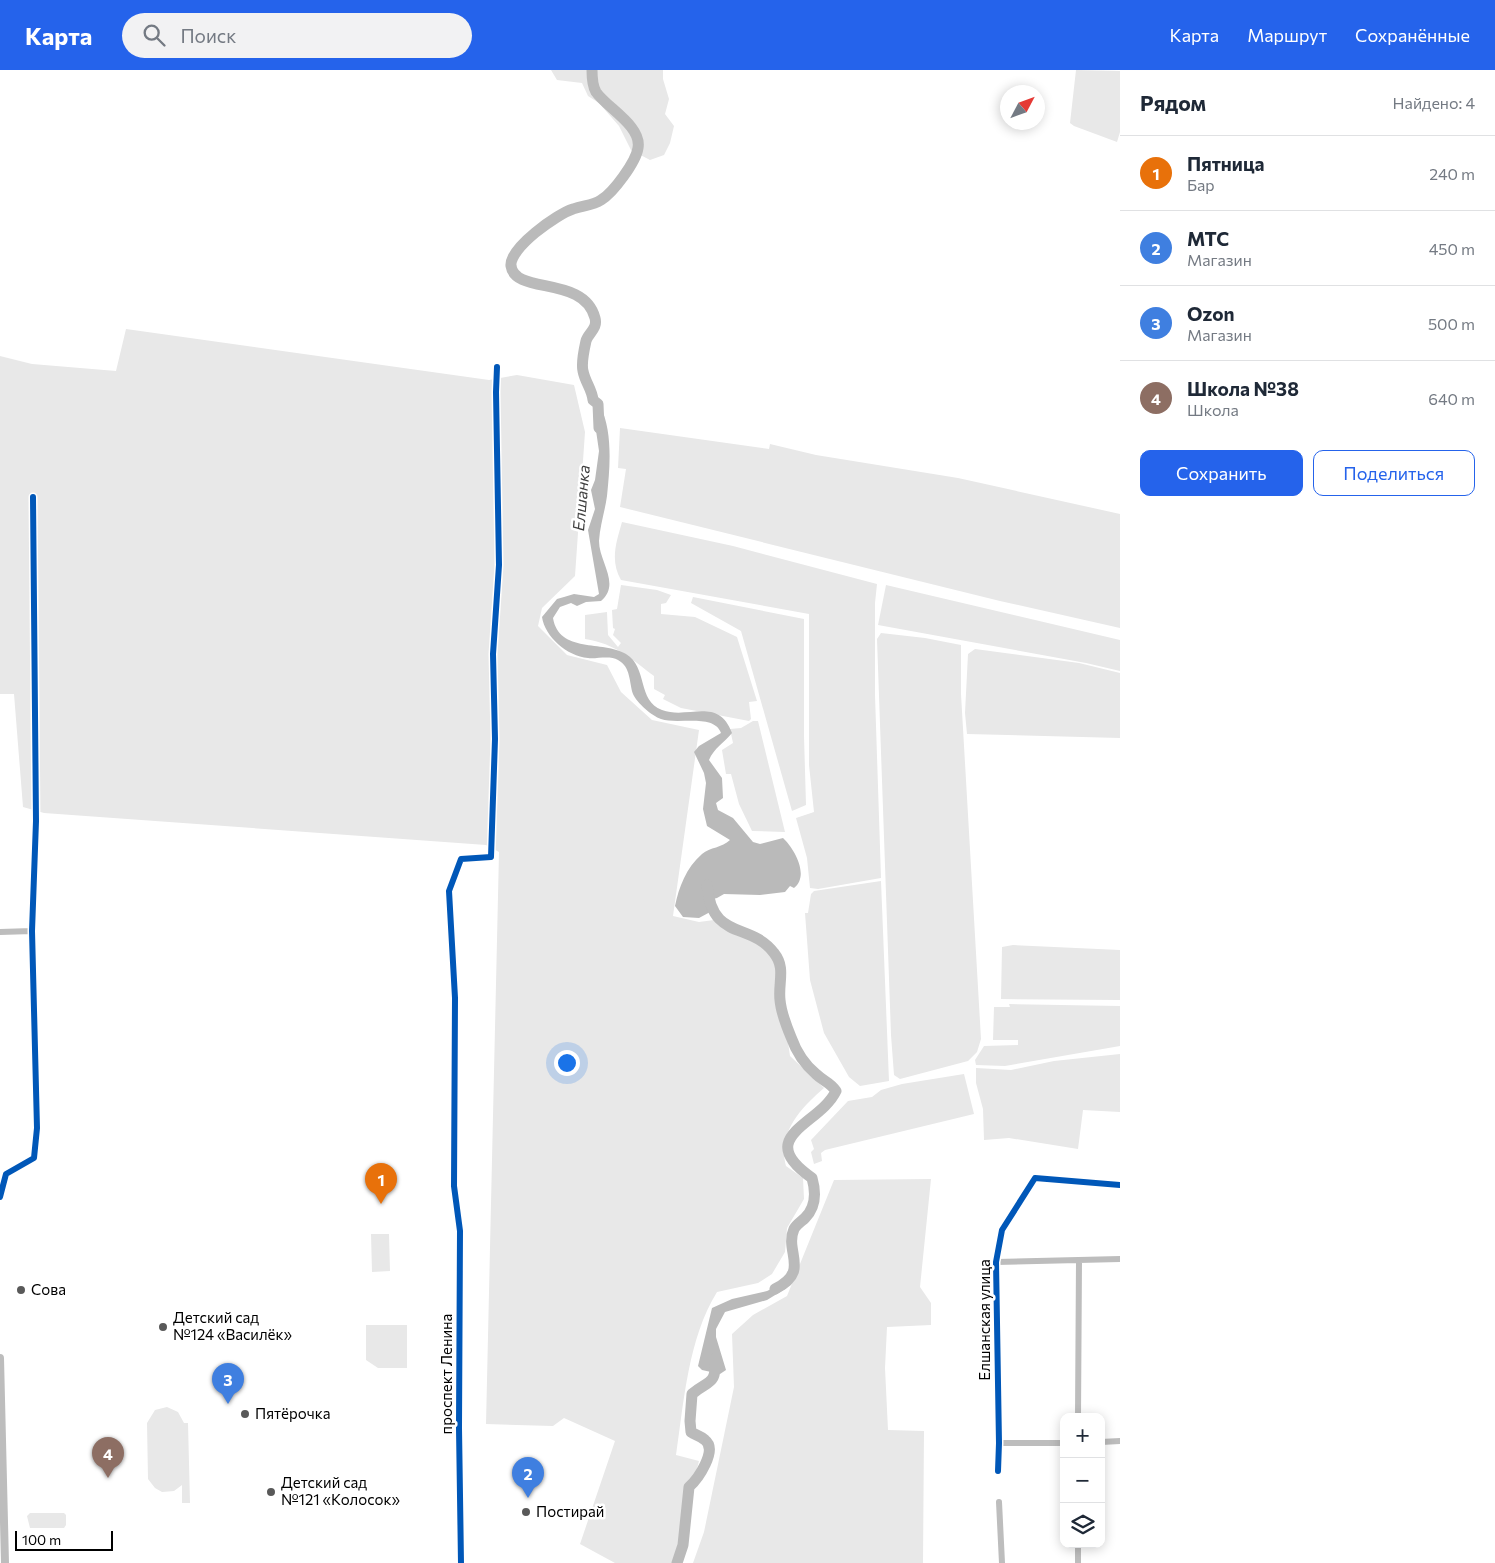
<!DOCTYPE html>
<html lang="ru">
<head>
<meta charset="utf-8">
<style>
  :root { --surface:#fff; --page:#f2f2f3; --text:#1f2937; --muted:#747a83; --line:#e0e1e3; --accent:#2563eb }
  body { margin:0; font-family:Commissioner,sans-serif; background:var(--page); color:var(--text) }
  .controls { position:absolute; right:15px; bottom:15px; display:grid; overflow:hidden; border-radius:10px; box-shadow:0 2px 12px #0003 }
  .controls button { width:45px; height:45px; display:grid; place-items:center; padding:0; border:0; border-bottom:1px solid var(--line); background:var(--surface); color:var(--text); font:25px sans-serif }
  .compass { position:absolute; left:1000px; top:15px; width:45px; height:45px; border-radius:50%; background:var(--surface); box-shadow:0 2px 12px #0003; rotate:49deg }
  .scale { position:absolute; left:15px; bottom:12px; width:98px; box-sizing:border-box; padding-left:5px; border:2px solid #000; border-top:0; font-size:14px; line-height:18px; white-space:nowrap; color:#000; -webkit-text-stroke:4px #fff; paint-order:stroke }
  .you { position:absolute; left:566px; top:992px; width:18px; height:18px; margin:-12px; border:4px solid #fff; border-radius:50%; background:#1a73e8; box-shadow:0 0 0 8px #1a73e833 }
  .badge { display:grid; place-items:center; width:32px; height:32px; border-radius:50%; background:var(--accent); color:#fff; font-size:16px; font-weight:700 }
  .pin { position:absolute; translate:-50% -41px; filter:drop-shadow(0 1px 2px #0008) }
  .pin::after { content:''; position:absolute; top:26px; width:18px; height:15px; background:inherit; clip-path:polygon(0 0,100% 0,50% 100%) }
  .list { margin:0; padding:0; list-style:none }
  h2 { display:flex; justify-content:space-between; align-items:center; height:65px; margin:0; padding:0 20px; font-size:21px }
  h2 small { font-size:16px; font-weight:400; color:var(--muted) }
  .list li { display:grid; grid-template-columns:32px 1fr auto; gap:15px; align-items:center; box-sizing:border-box; height:75px; padding:0 20px; border-top:1px solid var(--line) }
  .list b { display:block; font-size:19px; white-space:nowrap }
  .list p { margin:0; font-size:16px; white-space:nowrap; color:var(--muted) }
  .list em { font-size:16px; font-style:normal; color:var(--muted) }
  .actions { display:flex; gap:10px; padding:15px 20px }
  .actions a { flex:1; padding:11px 0; border:1px solid var(--accent); border-radius:10px; text-align:center; font-size:18px; color:var(--accent) }
  .actions .main { background:var(--accent); color:#fff }
  .icon { flex:none; width:28px; height:28px; fill:none; stroke:currentColor; stroke-width:2; stroke-linecap:round; stroke-linejoin:round }
  .map { position:relative; flex:none; width:1120px; height:1493px; overflow:hidden }
  header { display:flex; align-items:center; gap:30px; box-sizing:border-box; height:70px; padding:0 25px; background:var(--accent); color:#fff }
  header strong { font-size:24px }
  nav { display:flex; gap:28px; margin-inline-start:auto; font-size:18px }
  .search { width:350px; height:45px; background:var(--page); display:flex; align-items:center; gap:12px; box-sizing:border-box; padding:0 18px; border-radius:28px; color:var(--muted); font-size:19px }
  main { display:flex }
  aside { flex:1; background:var(--surface) }
  .map>svg:first-child { display:block }
  .green { fill:#e8e8e8 }
  .water { fill:#bababa }
  .lines { fill:none; stroke-linecap:round; stroke-linejoin:round }
  .river { stroke:#bababa; stroke-width:11 }
  .minor { stroke:#bdbdbd; stroke-width:6 }
  .tertiary { stroke:#bdbdbd; stroke-width:8 }
  .cycleway-casing { stroke:#fff; stroke-width:9 }
  .cycleway { stroke:#0057b8; stroke-width:6 }
  .poi-dot { fill:#595959; stroke:#fff; stroke-width:2 }
  .labels { text-anchor:middle; stroke-width:5; stroke-linejoin:round; paint-order:stroke }
  .poi-label { font-size:15px; fill:#000; stroke:#fff; text-anchor:start }
  .street-label { font-size:15px; fill:#000; stroke:#fff }
  .water-label { font-size:16px; font-style:italic; fill:#3e3e3e; stroke:#fff }
</style>
</head>
<body>
<header>
<strong>Карта</strong>
<div class="search"><svg class="icon" aria-label="search" viewBox="0 0 24 24"><circle cx="10" cy="10" r="6"/><path d="M15 15l6 6"/></svg>Поиск</div>
<nav><a>Карта</a><a>Маршрут</a><a>Сохранённые</a></nav>
</header>
<main>
<div class="map">
<svg width="1120" height="1493" viewBox="0 0 1120 1493">
  <rect width="100%" height="100%" fill="#fff"/>
  <!-- green -->
  <path class="green" d="M551,0H663V9L669,29L665,44L674,56L670,73L664,85L650,90L631,80L619,56L599,33L588,26L582,13L557,10Z
    M1076,0L1120,1V62L1117,72L1074,56L1070,53Z
    M126,259L489,310L517,305L574,315L585,362L575,506L542,538L538,556L567,585L607,595L621,622L652,650L699,660L673,846L699,852L714,850L767,879L777,895L790,986L824,1018C801,1038 777,1063 786,1096L803,1108L804,1129L787,1158L785,1182L772,1204L758,1213L717,1222C688,1269 684,1331 676,1385L699,1391L673,1493H615L580,1474L615,1371L564,1348L553,1356L486,1354L499,782L486,775L44,743L23,737L14,624H0V286L32,294L116,301Z
    M620,358L769,379L770,374L816,385L958,408L1120,444V558L1000,531L620,437L626,399L618,398Z
    M622,452L733,476L877,514L875,533V625L881,808L818,819L810,818L807,788L796,748L814,742L809,695V544L621,510C610,491 616,473 622,452Z
    M621,515L657,520L671,525L666,533L661,534V544L695,547L737,567L757,631L749,632L751,649L749,651L681,638L663,629L665,625L654,619V606C630,588 616,574 585,569V545L607,542L608,565L618,577L621,573L613,565L615,559L613,558L612,540L617,539Z
    M886,515L1120,570V601L1086,593L878,555Z
    M693,527L804,549V666L806,735L792,741L741,561L691,533Z
    M881,563L925,568L961,575V624L981,969L977,982L968,991L900,1009L894,1005L891,965L877,569Z
    M975,579L1079,593L1120,603V668L967,664L965,643L968,584Z
    M753,651H758L785,762L752,761L739,734L731,704H726L722,680L733,673L730,659L741,658Z
    M881,811L889,1011L860,1016L849,1007L824,963L810,910L805,843H808L811,824L814,821Z
    M1013,875L1120,880V930L1001,929L1002,877Z
    M1009,934L1120,936V976L1005,996L976,995L975,990L984,976L1018,975V970H993L994,937H1010Z
    M1120,984V1042L1083,1040L1078,1079L1009,1068L984,1070L983,1039L976,1013V998L1011,1000L1054,991Z
    M964,1004L974,1044L825,1080L821,1083L822,1091L814,1094L811,1082L814,1079L811,1070L848,1031L872,1027L881,1020L902,1014Z
    M931,1109L920,1217L931,1233V1255L887,1257L885,1298L888,1360L924,1361L923,1493H693L704,1462L734,1317L732,1264L753,1245L787,1226L834,1110Z
    M371,1164H389L390,1201L372,1202Z
    M366,1255H407V1298H378L366,1290Z
    M167,1337L178,1342L184,1353H188L190,1433H182V1415L174,1421L162,1422L155,1418L148,1409L147,1353L155,1340Z
    M30,1443H64L66,1445V1455L64,1458H30L27,1446Z"/>
  <!-- water -->
  <path class="water" d="M600,335C613,362 610,397 607,426C605,441 600,455 599,471C599,492 621,514 601,531L586,532L577,536L571,533L560,537L553,548C559,584 603,570 626,584C648,597 637,631 662,640C688,650 718,626 732,663C724,673 714,678 709,690L722,708L723,728L716,733L718,740L733,748L753,772L760,774L783,768C794,778 810,806 794,818L790,816L785,822L760,825L724,824L717,828L709,830L708,837L712,841L699,848L683,847L675,836C679,817 686,798 702,784C710,777 722,778 730,770L707,756L703,739L706,713L704,703L694,682L699,676L721,663C714,643 678,655 661,649C652,646 637,633 633,624C629,612 631,597 618,590C610,585 597,589 588,588C567,586 545,567 542,547L557,529L564,527L574,524L594,527L599,524L588,460L595,439L591,420L595,410L599,381L593,340L599,344Z
    M788,1211L789,1214L785,1219L767,1230L725,1242L716,1259V1267L726,1300L720,1304L702,1300L698,1296L712,1238L732,1229L767,1221Z"/>
  <g class="lines">
    <!-- river -->
    <path class="river" d="M592,0C592,7 592,15 596,22C607,38 642,56 638,78C636,92 613,123 601,130C592,136 583,135 573,139C557,144 509,178 511,196C515,225 584,205 595,248C598,259 588,263 586,271C584,280 581,293 583,301C585,312 592,319 593,330L598,334L599,358
      M707,815C712,872 750,851 774,883C786,898 778,912 780,930C781,942 786,955 791,967C796,981 804,994 816,1004C823,1011 830,1012 836,1021C820,1055 752,1066 812,1108C816,1122 816,1137 805,1148C802,1151 796,1155 794,1159C784,1182 811,1201 775,1219
      M677,1493L683,1475L689,1417C698,1409 718,1380 705,1370C701,1366 695,1365 691,1362L690,1351L692,1324C708,1310 717,1316 715,1288"/>
    <!-- minor -->
    <path class="minor" d="M0,862L32,861
      M0,1127L6,1104L34,1088L37,1058L32,861L36,751L33,427
      M996,1192L1120,1189
      M1078,1347L1079,1190
      M1101,1372L1120,1371
      M999,1373H1064
      M998,1401L999,1373L996,1192L1002,1160L1035,1108L1120,1115
      M999,1432L1002,1493
      M461,1493L459,1358L460,1161L454,1116L455,928L449,821L461,789L491,787L495,669L493,584L499,495L496,322L497,297
      M1078,1493V1474"/>
    <!-- tertiary -->
    <path class="tertiary" d="M0,1288L5,1493"/>
    <!-- cycleway casing -->
    <g class="cycleway-casing">
      <path id="cycleway" d="M0,1127L6,1104L34,1088L37,1058L32,861L36,751L33,427
        M998,1401L999,1373L996,1192L1002,1160L1035,1108L1120,1115
        M461,1493L459,1358L460,1161L454,1116L455,928L449,821L461,789L491,787L495,669L493,584L499,495L496,322L497,297"/>
    </g>
    <!-- cycleway -->
    <use href="#cycleway" class="cycleway"/>
  </g>
  <!-- markers -->
  <g class="poi-dot">
    <circle cx="21" cy="1220" r="5"/>
    <circle cx="163" cy="1257" r="5"/>
    <circle cx="245" cy="1344" r="5"/>
    <circle cx="271" cy="1422" r="5"/>
    <circle cx="526" cy="1442" r="5"/>
  </g>
  <g class="labels">
    <!-- poi labels -->
    <g class="poi-label">
      <text x="31" y="1225">Сова</text>
      <text x="173" y="1253">Детский сад<tspan x="173" dy="17">№124 «Василёк»</tspan></text>
      <text x="255" y="1349">Пятёрочка</text>
      <text x="281" y="1418">Детский сад<tspan x="281" dy="17">№121 «Колосок»</tspan></text>
      <text x="536" y="1447">Постирай</text>
    </g>
    <!-- street labels -->
    <g class="street-label">
      <text transform="translate(985 1250) rotate(-90)" y="5">Елшанская улица</text>
      <text transform="translate(447 1304) rotate(-90)" y="5">проспект Ленина</text>
    </g>
    <!-- water labels -->
    <g class="water-label">
      <text transform="translate(581 428) rotate(-85)" y="6">Елшанка</text>
    </g>
  </g>
</svg>
<div class="controls">
<button>+</button>
<button>−</button>
<button><svg class="icon" aria-label="layers" viewBox="0 0 24 24"><path d="M12 4l9 5-9 5-9-5zM3 14l9 5 9-5"/></svg></button>
</div>
<svg class="compass" viewBox="-18 -18 36 36"><path d="M0-13l5 13h-10z" fill="#e53935"/><path d="M0 13l5-13h-10z" fill="#747a83"/></svg>
<div class="scale">100 m</div>
<div class="you"></div>
<div class="pin badge" style="left:381px;top:1134px;background:#e8710a">1</div>
<div class="pin badge" style="left:528px;top:1428px;background:#3f7fe0">2</div>
<div class="pin badge" style="left:228px;top:1334px;background:#3f7fe0">3</div>
<div class="pin badge" style="left:108px;top:1408px;background:#8d6e63">4</div>
</div>
<aside>
<h2>Рядом<small>Найдено: 4</small></h2>
<ul class="list">
<li><span class="badge" style="background:#e8710a">1</span><div><b>Пятница</b><p>Бар</p></div><em>240 m</em></li>
<li><span class="badge" style="background:#3f7fe0">2</span><div><b>МТС</b><p>Магазин</p></div><em>450 m</em></li>
<li><span class="badge" style="background:#3f7fe0">3</span><div><b>Ozon</b><p>Магазин</p></div><em>500 m</em></li>
<li><span class="badge" style="background:#8d6e63">4</span><div><b>Школа №38</b><p>Школа</p></div><em>640 m</em></li>
</ul>
<div class="actions"><a class="main">Сохранить</a><a>Поделиться</a></div>
</aside>
</main>
</body>
</html>
